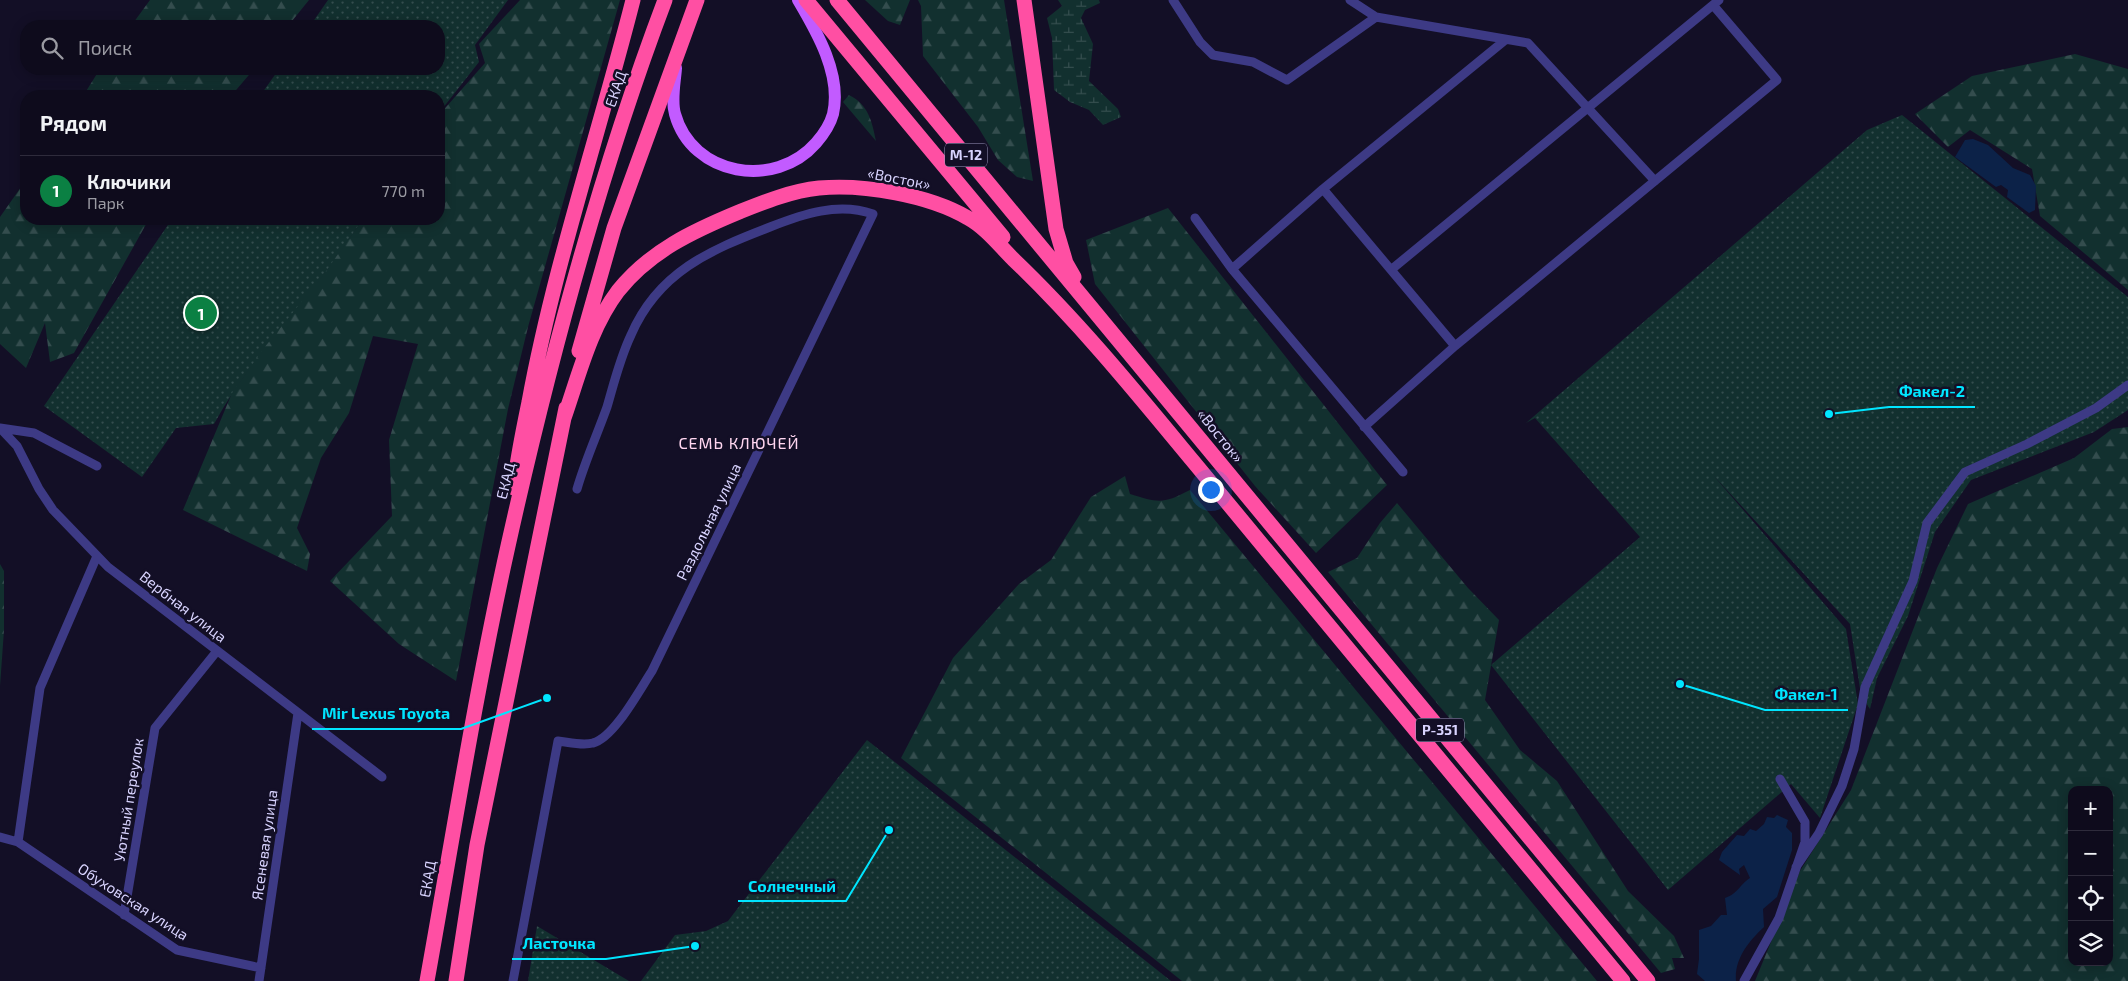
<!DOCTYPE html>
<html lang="ru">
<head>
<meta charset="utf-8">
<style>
  :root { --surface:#0e0b1c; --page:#171425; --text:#f1f3f6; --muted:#9b9ba3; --line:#2e2b3b; --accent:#0b8043 }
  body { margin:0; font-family:"Exo 2",sans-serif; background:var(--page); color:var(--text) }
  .controls { position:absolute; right:15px; bottom:15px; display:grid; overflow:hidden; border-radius:10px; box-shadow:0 2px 12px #0003 }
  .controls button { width:45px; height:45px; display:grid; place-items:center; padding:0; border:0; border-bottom:1px solid var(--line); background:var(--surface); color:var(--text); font:25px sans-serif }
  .you { position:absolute; left:1210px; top:489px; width:18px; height:18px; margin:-12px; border:4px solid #fff; border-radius:50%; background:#1a73e8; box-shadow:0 0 0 8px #1a73e833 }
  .badge { display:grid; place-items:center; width:32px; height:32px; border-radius:50%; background:var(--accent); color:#fff; font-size:16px; font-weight:700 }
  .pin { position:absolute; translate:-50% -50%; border:2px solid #fff; box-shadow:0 1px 5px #0006 }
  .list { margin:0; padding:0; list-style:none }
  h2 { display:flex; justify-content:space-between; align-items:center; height:65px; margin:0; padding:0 20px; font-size:21px }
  h2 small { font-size:16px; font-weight:400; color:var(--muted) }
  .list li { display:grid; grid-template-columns:32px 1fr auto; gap:15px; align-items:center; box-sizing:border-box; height:70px; padding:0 20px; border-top:1px solid var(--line) }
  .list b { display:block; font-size:19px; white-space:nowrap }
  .list p { margin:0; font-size:16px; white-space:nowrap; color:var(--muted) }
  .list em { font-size:16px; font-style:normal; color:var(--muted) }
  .icon { flex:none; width:28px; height:28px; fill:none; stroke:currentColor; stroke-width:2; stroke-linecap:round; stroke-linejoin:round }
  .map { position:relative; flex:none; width:2128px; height:981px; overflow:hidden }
  .search { position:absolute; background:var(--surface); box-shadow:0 2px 12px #0003; left:20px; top:20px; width:425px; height:55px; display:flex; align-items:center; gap:12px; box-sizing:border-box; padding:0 18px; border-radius:20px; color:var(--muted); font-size:19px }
  .panel { position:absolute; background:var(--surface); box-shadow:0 2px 12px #0003; left:20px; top:90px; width:425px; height:135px; border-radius:20px }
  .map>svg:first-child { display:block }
  .grass { fill:url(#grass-dots) }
  .forest { fill:url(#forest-firs); fill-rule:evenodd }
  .wetland { fill:url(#wetland-marsh) }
  .water { fill:#0c2248 }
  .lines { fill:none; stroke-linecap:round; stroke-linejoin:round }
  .street { stroke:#3d3a85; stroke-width:9 }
  .primary { stroke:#c25bff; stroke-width:12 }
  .highway { stroke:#ff4fa3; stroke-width:15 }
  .labels { text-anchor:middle; stroke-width:5; stroke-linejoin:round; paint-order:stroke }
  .shield { fill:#130f26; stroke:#9e99be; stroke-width:1 }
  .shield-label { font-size:14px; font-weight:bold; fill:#d9d4ff }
  .street-label { font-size:15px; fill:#d9d4ff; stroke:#130f26 }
  .neighbourhood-label { font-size:16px; letter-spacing:1px; fill:#ffd6f0; stroke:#130f26 }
  .leader { fill:none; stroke:#00e5ff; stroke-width:2 }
  .callout-dot { fill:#00e5ff; stroke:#130f26; stroke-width:2 }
  .callout-label { font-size:16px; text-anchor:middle; font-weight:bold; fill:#00e5ff; stroke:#130f26; stroke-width:5; stroke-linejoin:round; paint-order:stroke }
</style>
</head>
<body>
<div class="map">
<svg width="2128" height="981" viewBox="0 0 2128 981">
  <defs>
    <pattern id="grass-dots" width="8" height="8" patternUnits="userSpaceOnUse" patternTransform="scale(1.25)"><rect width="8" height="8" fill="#12302f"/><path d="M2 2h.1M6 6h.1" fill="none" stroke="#344d4e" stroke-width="1.8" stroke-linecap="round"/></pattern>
    <pattern id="forest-firs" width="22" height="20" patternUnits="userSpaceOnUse" patternTransform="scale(1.25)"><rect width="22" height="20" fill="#12302f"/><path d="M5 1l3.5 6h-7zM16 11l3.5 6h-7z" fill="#344d4e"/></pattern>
    <pattern id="wetland-marsh" width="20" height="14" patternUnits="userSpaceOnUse" patternTransform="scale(1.25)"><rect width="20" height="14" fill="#12302f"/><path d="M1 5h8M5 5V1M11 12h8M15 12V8" fill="none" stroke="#344d4e"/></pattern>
  </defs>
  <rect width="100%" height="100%" fill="#130f26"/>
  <!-- grass -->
  <path class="grass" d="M328,0H508L475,45L479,62L439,113V96H260L279,69H439V26H310Z
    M1902,115L2128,297V410L2094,432L1971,480L1935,532L1908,616L1877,678L1870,709L1861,695L1850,624L1713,475L1846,629L1858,704L1820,818L1791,784L1668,890L1491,665L1640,537L1535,418L1526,423L1867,130Z
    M172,219H363C350,238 337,257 323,276C286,325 244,369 214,424L176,428L142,477L44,406Z
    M867,740L1171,981H641L675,935L706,931L728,921Z
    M537,926L629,981H528Z"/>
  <!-- forest -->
  <path class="forest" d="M150,0H309L288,26H131Z
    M520,0H620L528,327L508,409L456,681L399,644L330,581L392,516L389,440L418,344L373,336L349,413L321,458L297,528L310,554L307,571L183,510L232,393L264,348L324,274L363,219H439V115L485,63L479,44Z
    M865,0H910L900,25L888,21Z
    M918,0H1004L1033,181L1017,177L998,160L978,127L923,56L921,6Z
    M2075,54L2128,69V290L2040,216L2032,169L1970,130L1948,147L1915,114L1972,76Z
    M100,69H254L231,96H83Z
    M849,95C869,105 872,122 876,141L843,102Z
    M26,180V219H149L74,353L50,362L45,323L26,368L0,344V217Z
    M1168,208L1387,485L1316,553L1255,486L1095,284L1086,240Z
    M2128,427V981H1755L1800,871L1851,790L1937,568L1968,504L2074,458L2112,429ZM2072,790H2109V962H2072Z
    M1125,476L1130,494C1159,503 1163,504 1190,490L1597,981H1182L901,758L953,658L1019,584L1051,560L1091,497Z
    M1397,503L1468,588L1499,620L1485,700L1520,750L1557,781L1628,891L1674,936L1684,958H1672L1675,969L1661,973L1328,572L1357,558L1380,523Z
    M0,564L4,571V630L0,686Z"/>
  <!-- wetland -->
  <path class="wetland" d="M1058,0H1099L1100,3L1085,10L1081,18L1093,44L1089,81L1118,109L1121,117L1103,125L1089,110L1070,102L1054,90L1052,38L1047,18L1062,6Z"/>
  <!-- water -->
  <path class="water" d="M1973,139L1988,145L2013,168L2030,175L2036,186L2035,210L2029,213L2007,197L2008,190L2001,185L1996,187L1955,157L1965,140Z
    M1777,815L1788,820L1786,827L1792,833V850L1777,897L1763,909L1764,927C1749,941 1734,959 1736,981H1705L1697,974L1699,959V930L1711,926L1721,915H1727L1725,898C1739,893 1739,885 1750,878L1744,865L1739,869L1740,875L1719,860L1722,852L1737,835L1744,836L1750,829L1756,831L1764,824L1767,817L1774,818Z"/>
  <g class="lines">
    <!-- street -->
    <path class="street" d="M1173,0L1200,42L1213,55L1253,62L1287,80L1376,17
      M1350,0L1376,17L1528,43L1655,181
      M1323,189L1455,346
      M1195,218L1232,269L1403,472
      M1232,269L1323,189L1504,41
      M1392,269L1719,0
      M1364,427L1455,346L1777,80L1713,5
      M0,428L17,446L39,489L53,510L108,567L382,777
      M0,428L34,433L97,466
      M0,837L18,842L177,950L261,968
      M18,842L40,688L97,556
      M1796,867L1819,833L1842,786L1854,749L1865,687L1913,581L1927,523L1965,472L2027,444L2096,408L2128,385
      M124,915L155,728L217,651
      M259,981L298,713
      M513,981L558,741C568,742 582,746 593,743C614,738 640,689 652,671L873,214C838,202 803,214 770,227C710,250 658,272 631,335C620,358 614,383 607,407C597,435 585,461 577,489
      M1744,981L1779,918L1805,842V822L1780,779"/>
    <!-- primary -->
    <path class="primary" d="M676,68C675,82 671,100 675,114C692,176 775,190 816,143C823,135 830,125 833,114C842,75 817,32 798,0"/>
    <!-- highway -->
    <path class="highway" d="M806,0L1003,237
      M837,0L1648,981
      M1024,0L1056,229L1066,263L1074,277
      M579,351L614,228L697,0
      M564,418C579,375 590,328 618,291C650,251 693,231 739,212C764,202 791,191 819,188C864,184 929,195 968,218C986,228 999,245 1013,259C1078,321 1135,391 1192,460C1336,634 1479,807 1623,981
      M514,488C517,459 523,431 529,402C554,266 599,134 633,0
      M427,981C453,836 476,690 508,546C549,362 598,177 665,0
      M456,981L477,845L566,408"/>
  </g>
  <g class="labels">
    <!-- shield labels -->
    <g class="shield">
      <rect x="945" y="143.5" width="42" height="23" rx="4"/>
      <rect x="1416" y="718.5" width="48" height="23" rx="4"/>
    </g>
    <g class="shield-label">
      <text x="966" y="160">М-12</text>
      <text x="1440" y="735">Р-351</text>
    </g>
    <!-- street labels -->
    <g class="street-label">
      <text transform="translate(616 89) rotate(-71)" y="5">ЕКАД</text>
      <text transform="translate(899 179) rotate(11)" y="5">«Восток»</text>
      <text transform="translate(1220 436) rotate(51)" y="5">«Восток»</text>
      <text transform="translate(506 481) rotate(-76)" y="5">ЕКАД</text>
      <text transform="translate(709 522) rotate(-64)" y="5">Раздольная улица</text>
      <text transform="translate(183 607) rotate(38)" y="5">Вербная улица</text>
      <text transform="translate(129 800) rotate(-81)" y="5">Уютный переулок</text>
      <text transform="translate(265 845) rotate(-82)" y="5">Ясеневая улица</text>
      <text transform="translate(428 879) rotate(-80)" y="5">ЕКАД</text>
      <text transform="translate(133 902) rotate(33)" y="5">Обуховская улица</text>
    </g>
    <!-- neighbourhood labels -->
    <g class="neighbourhood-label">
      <text x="739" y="449">СЕМЬ КЛЮЧЕЙ</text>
    </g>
  </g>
  <!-- callouts -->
  <path class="leader" d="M1829 414L1889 407H1975M1680 684L1765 710H1848M547 698L461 729H312M889 830L846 901H738M695 946L606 959H512"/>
  <g class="callout-dot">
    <circle cx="1829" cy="414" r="5"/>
    <circle cx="1680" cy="684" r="5"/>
    <circle cx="547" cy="698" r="5"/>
    <circle cx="889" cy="830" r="5"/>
    <circle cx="695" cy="946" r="5"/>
  </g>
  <g class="callout-label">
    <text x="1932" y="397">Факел-2</text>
    <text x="1806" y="700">Факел-1</text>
    <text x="386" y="719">Mir Lexus Toyota</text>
    <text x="792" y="892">Солнечный</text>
    <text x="559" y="949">Ласточка</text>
  </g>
</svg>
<div class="controls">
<button>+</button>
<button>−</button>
<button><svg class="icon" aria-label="locate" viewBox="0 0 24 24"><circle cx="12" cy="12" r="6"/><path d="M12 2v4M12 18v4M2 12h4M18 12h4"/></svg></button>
<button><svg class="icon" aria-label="layers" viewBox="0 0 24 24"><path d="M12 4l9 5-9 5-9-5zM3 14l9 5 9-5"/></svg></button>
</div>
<div class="you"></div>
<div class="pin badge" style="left:201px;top:313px">1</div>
<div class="search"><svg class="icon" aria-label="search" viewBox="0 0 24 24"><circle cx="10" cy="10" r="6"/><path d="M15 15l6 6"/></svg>Поиск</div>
<section class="panel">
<h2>Рядом<small></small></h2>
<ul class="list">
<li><span class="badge">1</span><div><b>Ключики</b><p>Парк</p></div><em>770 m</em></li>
</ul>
</section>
</div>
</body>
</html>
